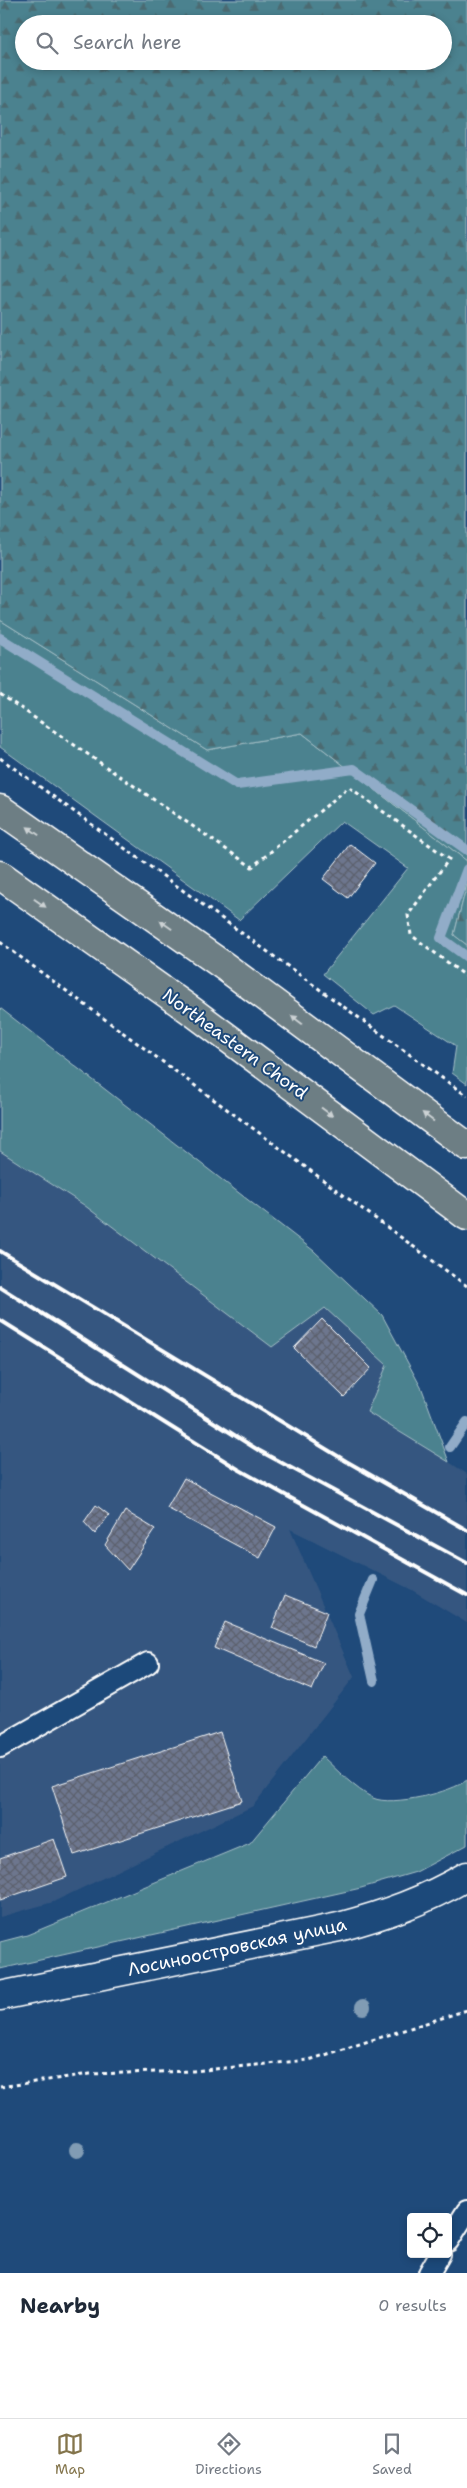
<!DOCTYPE html>
<html lang="en">
<head>
<meta charset="utf-8">
<style>
  :root { --surface:#fff; --page:#f6f6f7; --text:#1f2937; --muted:#747a83; --line:#e0e1e3; --accent:#84754c }
  body { margin:0; font-family:"Shantell Sans",sans-serif; background:var(--page); color:var(--text) }
  .controls { position:absolute; right:15px; bottom:15px; display:grid; overflow:hidden; border-radius:5px; box-shadow:0 2px 8px #0003 }
  .controls button { width:45px; height:45px; display:grid; place-items:center; padding:0; border:0; border-bottom:1px solid var(--line); background:var(--surface); color:var(--text); font:25px sans-serif }
  .list { margin:0; padding:0; list-style:none }
  h2 { display:flex; justify-content:space-between; align-items:center; height:65px; margin:0; padding:0 20px; font-size:21px }
  h2 small { font-size:16px; font-weight:400; color:var(--muted) }
  .icon { flex:none; width:28px; height:28px; fill:none; stroke:currentColor; stroke-width:2; stroke-linecap:round; stroke-linejoin:round }
  .map { position:relative; flex:none; width:467px; height:2273px; overflow:hidden }
  .search { position:absolute; background:var(--surface); box-shadow:0 2px 8px #0003; left:15px; right:15px; top:15px; height:55px; display:flex; align-items:center; gap:12px; box-sizing:border-box; padding:0 18px; border-radius:28px; color:var(--muted); font-size:19px }
  .sheet { height:145px; background:var(--surface) }
  nav { display:flex; justify-content:space-around; align-items:center; box-sizing:border-box; height:70px; border-top:1px solid var(--line); background:var(--surface); font-size:14px; color:var(--muted) }
  nav a { display:grid; justify-items:center; gap:2px }
  nav .on { color:var(--accent) }
  .map>svg:first-child { display:block }
  .built { fill:#365780 }
  .grass { fill:#4c828f; stroke:#a6c0c7 }
  .forest { fill:url(#forest-firs); stroke:#a6c0c7; fill-rule:evenodd }
  .lines { fill:none; stroke-linecap:round; stroke-linejoin:round }
  .stream { stroke:#91acc8; stroke-width:10 }
  .building { fill:url(#building-cross-hatch); stroke:#fff }
  .service-casing { stroke:#fff; stroke-width:24 }
  .tertiary-casing { stroke:#fff; stroke-width:31 }
  .primary-casing { stroke:#fff; stroke-width:31 }
  .path { stroke:#fff; stroke-width:3; stroke-dasharray:4 4; stroke-linecap:butt }
  .service { stroke:#1f4a7a; stroke-width:20 }
  .tertiary { stroke:#1f4a7a; stroke-width:28 }
  .primary { stroke:#6d7e84; stroke-width:28 }
  .rail { stroke:#fff; stroke-width:4 }
  .tree { fill:#819cb4 }
  .oneway { fill:#ccd2d4 }
  .labels { text-anchor:middle; stroke-width:4; stroke-linejoin:round; paint-order:stroke }
  .street-label { font-size:18px; fill:#fff; stroke:#1f4a7a }
</style>
</head>
<body>
<div class="map">
<svg width="467" height="2273" viewBox="0 0 467 2273">
  <defs>
    <pattern id="forest-firs" width="22" height="20" patternUnits="userSpaceOnUse" patternTransform="scale(1.25)"><rect width="22" height="20" fill="#4c828f"/><path d="M5 1l3.5 6h-7zM16 11l3.5 6h-7z" fill="#4c6a71"/></pattern>
    <pattern id="building-cross-hatch" width="8" height="8" patternUnits="userSpaceOnUse" patternTransform="scale(1.25)"><rect width="8" height="8" fill="#6d768e"/><path d="M0 0l8 8M0 8l8-8" fill="none" stroke="#5c616d"/></pattern>
  </defs>
  <rect width="100%" height="100%" fill="#1f4a7a"/>
  <filter id="ink" filterUnits="userSpaceOnUse"><feTurbulence type="fractalNoise" baseFrequency=".02" numOctaves="2"/><feDisplacementMap in="SourceGraphic" scale="10" xChannelSelector="R" yChannelSelector="G"/><feConvolveMatrix kernelMatrix="1 2 1 2 8 2 1 2 1" color-interpolation-filters="sRGB"/></filter>
  <g filter="url(#ink)">
    <!-- built -->
    <path class="built" d="M0,1008L314,1251L382,1315L422,1389L449,1462L467,1474V1623L412,1590L290,1529L354,1677L253,1806L53,1902L0,1917Z"/>
    <!-- grass -->
    <path class="grass" d="M0,620L207,750L302,733L467,861V884L454,935L467,945V1084L452,1073L456,1046L394,1005L374,1015L323,974L408,868L342,821L239,920L0,747Z
      M0,1008L314,1251L382,1315L422,1389L449,1462L367,1412L387,1365L325,1308L272,1347L84,1205L0,1151Z
      M322,1756C337,1770 355,1789 373,1798C392,1807 452,1792 467,1780V1845L416,1872L361,1888L0,1969V1942L27,1935L250,1843Z"/>
    <!-- forest -->
    <path class="forest" d="M0,0H467V861L302,733L207,750L0,620ZM24,24H443V61H24Z
      M467,884V945L454,935Z"/>
    <g class="lines">
      <!-- stream -->
      <path class="stream" d="M0,638L237,785L354,769L467,850
        M467,869L441,938L467,957
        M450,1447L467,1422
        M373,1580L359,1614L374,1681"/>
    </g>
    <!-- building -->
    <path class="building" d="M350,844L375,863L348,898L323,879Z
      M322,1319L371,1368L344,1397L294,1348Z
      M184,1478L276,1527L260,1558L167,1508Z
      M96,1505L109,1515L95,1534L84,1522Z
      M125,1511L155,1529L128,1570L105,1545Z
      M285,1595L327,1612L314,1646L272,1628Z
      M225,1622L324,1663L312,1690L214,1648Z
      M220,1732L242,1801L74,1855L52,1786Z
      M54,1839L67,1877L0,1900V1858Z"/>
    <g class="lines">
      <!-- service casing -->
      <g class="service-casing">
        <path id="service" d="M0,1747L148,1663
          M448,2241L467,2211
          M429,2273L440,2254"/>
      </g>
      <!-- tertiary casing -->
      <g class="tertiary-casing">
        <path id="tertiary" d="M0,1996L339,1927C387,1914 424,1901 467,1876"/>
      </g>
      <!-- primary casing -->
      <g class="primary-casing">
        <path id="primary" d="M0,809L224,966L467,1146
          M0,875L193,1012L467,1216"/>
      </g>
      <!-- path -->
      <path class="path" d="M0,694L252,867L349,787L449,859L408,915L411,935L467,977
        M0,758L467,1096
        M0,942L467,1286
        M0,2087L90,2074L193,2071L309,2060L467,2010"/>
      <!-- service -->
      <use href="#service" class="service"/>
      <!-- tertiary -->
      <use href="#tertiary" class="tertiary"/>
      <!-- primary -->
      <use href="#primary" class="primary"/>
      <!-- rail -->
      <path class="rail" d="M0,1251L346,1461L467,1530
        M0,1287L258,1450L467,1563
        M0,1320L238,1469L467,1595"/>
    </g>
    <!-- trees -->
    <g class="tree">
      <circle cx="363" cy="2007" r="8"/>
      <circle cx="77" cy="2150" r="8"/>
    </g>
    <!-- one-way arrows -->
    <defs><path id="oneway-solid" d="M-6-.8H1V-3.2L6.5 0L1 3.2V.8H-6Z" transform="scale(1.25)"/></defs>
    <g class="oneway">
      <use href="#oneway-solid" transform="translate(33 831) rotate(-145)"/>
      <use href="#oneway-solid" transform="translate(40 903) rotate(35)"/>
      <use href="#oneway-solid" transform="translate(166 925) rotate(-145)"/>
      <use href="#oneway-solid" transform="translate(297 1020) rotate(-143)"/>
      <use href="#oneway-solid" transform="translate(327 1112) rotate(37)"/>
      <use href="#oneway-solid" transform="translate(428 1117) rotate(-143)"/>
    </g>
  </g>
  <g class="labels">
    <!-- street labels -->
    <g class="street-label">
      <text transform="translate(235 1044) rotate(36)" y="6">Northeastern Chord</text>
      <text transform="translate(237 1947) rotate(-12)" y="6">Лосиноостровская улица</text>
    </g>
  </g>
</svg>
<div class="controls">
<button><svg class="icon" aria-label="locate" viewBox="0 0 24 24"><circle cx="12" cy="12" r="6"/><path d="M12 2v4M12 18v4M2 12h4M18 12h4"/></svg></button>
</div>
<div class="search"><svg class="icon" aria-label="search" viewBox="0 0 24 24"><circle cx="10" cy="10" r="6"/><path d="M15 15l6 6"/></svg>Search here</div>
</div>
<section class="sheet">
<h2>Nearby<small>0 results</small></h2>
<ul class="list">
</ul>
</section>
<nav>
<a class="on"><svg class="icon" aria-label="map" viewBox="0 0 24 24"><path d="M3 6l6-2 6 2 6-2v14l-6 2-6-2-6 2zM9 4v14M15 6v14"/></svg>Map</a>
<a><svg class="icon" aria-label="directions" viewBox="0 0 24 24"><path d="M12 3l9 9-9 9-9-9zM9 14v-3h6M13 9l2 2-2 2"/></svg>Directions</a>
<a><svg class="icon" aria-label="saved" viewBox="0 0 24 24"><path d="M7 4h10v16l-5-4-5 4z"/></svg>Saved</a>
</nav>
</body>
</html>
